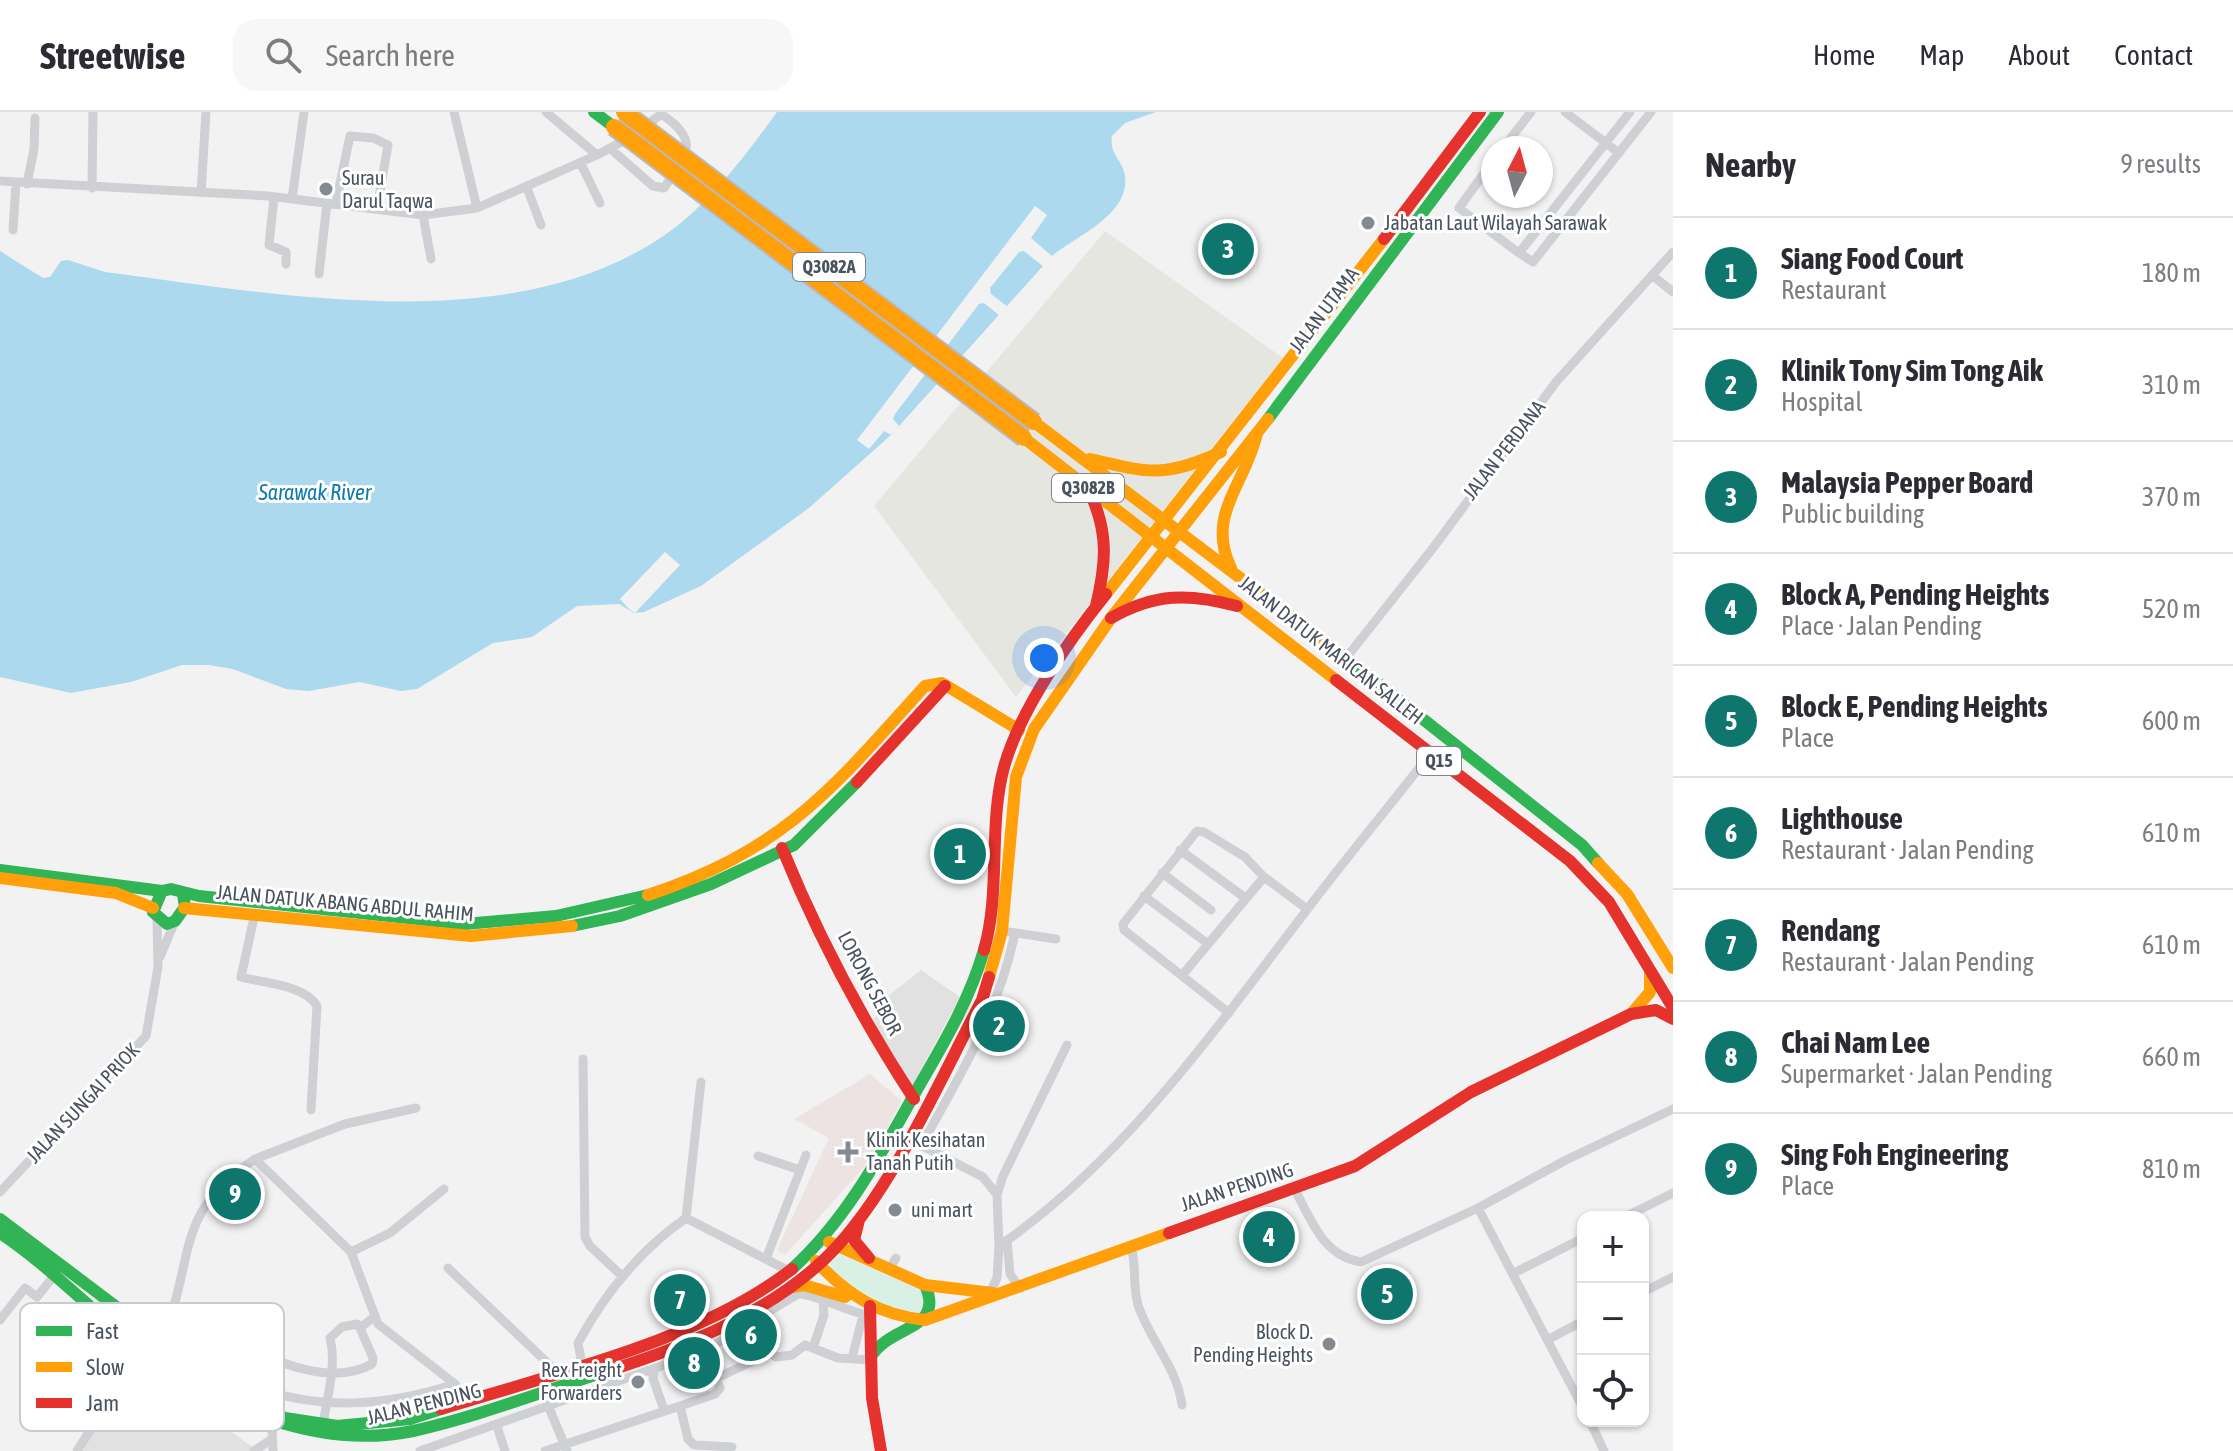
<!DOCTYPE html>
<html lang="en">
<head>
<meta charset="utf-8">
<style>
  :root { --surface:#fff; --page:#f7f7f7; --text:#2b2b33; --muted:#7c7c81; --line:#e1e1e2; --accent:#0f766e }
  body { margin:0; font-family:"Asap Condensed",sans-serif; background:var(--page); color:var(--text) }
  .controls { position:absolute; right:24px; bottom:24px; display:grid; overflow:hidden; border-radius:16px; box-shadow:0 2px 6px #0004 }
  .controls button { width:72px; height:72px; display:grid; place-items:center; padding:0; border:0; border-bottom:2px solid var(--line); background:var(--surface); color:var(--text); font:40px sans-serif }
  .compass { position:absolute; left:1481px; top:24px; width:72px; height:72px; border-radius:50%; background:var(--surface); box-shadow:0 2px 6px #0004; rotate:6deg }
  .you { position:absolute; left:1044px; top:546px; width:28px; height:28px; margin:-20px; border:6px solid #fff; border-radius:50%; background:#1a73e8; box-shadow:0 0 0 12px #1a73e833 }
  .badge { display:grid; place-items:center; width:52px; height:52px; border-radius:50%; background:var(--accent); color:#fff; font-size:26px; font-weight:700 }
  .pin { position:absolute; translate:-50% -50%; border:4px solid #fff; box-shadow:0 2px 8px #0006 }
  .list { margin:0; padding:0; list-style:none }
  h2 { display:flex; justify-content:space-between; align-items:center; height:104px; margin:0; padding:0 32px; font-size:34px }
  h2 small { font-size:26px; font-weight:400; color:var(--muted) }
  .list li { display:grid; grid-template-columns:52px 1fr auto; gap:24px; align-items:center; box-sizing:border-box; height:112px; padding:0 32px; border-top:2px solid var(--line) }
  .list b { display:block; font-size:30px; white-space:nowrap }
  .list p { margin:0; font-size:26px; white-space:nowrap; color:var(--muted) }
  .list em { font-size:26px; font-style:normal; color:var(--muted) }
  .icon { flex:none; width:44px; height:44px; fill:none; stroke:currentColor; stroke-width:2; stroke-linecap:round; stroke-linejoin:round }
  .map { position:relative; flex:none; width:1673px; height:1339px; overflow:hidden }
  header { display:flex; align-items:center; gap:48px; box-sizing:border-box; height:112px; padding:0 40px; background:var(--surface); border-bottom:2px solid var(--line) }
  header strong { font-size:38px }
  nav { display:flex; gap:44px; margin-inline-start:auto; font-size:28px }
  .search { width:560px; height:72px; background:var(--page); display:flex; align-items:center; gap:20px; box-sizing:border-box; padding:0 28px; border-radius:24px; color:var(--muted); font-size:30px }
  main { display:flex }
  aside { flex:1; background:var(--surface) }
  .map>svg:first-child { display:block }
  .commercial { fill:#e6e6e1 }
  .education { fill:#e1e1e2 }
  .medical { fill:#ede3e2 }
  .green { fill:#d8f1e4 }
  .water { fill:#acd9ee }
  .pier { fill:#f3f2f2 }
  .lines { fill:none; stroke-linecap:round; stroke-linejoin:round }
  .street { stroke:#ced0d3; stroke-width:9 }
  .fast { stroke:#30b455; stroke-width:12 }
  .slow { stroke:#ff9f0a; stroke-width:12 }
  .jam { stroke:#e5322d; stroke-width:12 }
  .slow-bridge-casing { stroke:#b7bac1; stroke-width:20; stroke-linecap:butt }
  .slow-bridge { stroke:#ff9f0a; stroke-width:16 }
  .poi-dot { fill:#848a92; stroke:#fff; stroke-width:3 }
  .labels { text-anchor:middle; stroke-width:6; stroke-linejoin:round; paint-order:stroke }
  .shield { fill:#fff; stroke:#80868f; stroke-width:2 }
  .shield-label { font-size:18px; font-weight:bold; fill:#49525f }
  .poi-label { font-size:20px; fill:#49525f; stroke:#fff; text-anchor:start }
  .street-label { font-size:20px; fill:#49525f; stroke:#fff }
  .water-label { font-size:22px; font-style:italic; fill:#0c79af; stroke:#fff }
  .key { fill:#fff; stroke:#c8cbcf; stroke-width:2 }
  .key-label { font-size:22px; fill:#49525f }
</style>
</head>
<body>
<header>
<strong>Streetwise</strong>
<div class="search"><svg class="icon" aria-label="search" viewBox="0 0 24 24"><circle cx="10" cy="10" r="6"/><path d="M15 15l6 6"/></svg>Search here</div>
<nav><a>Home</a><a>Map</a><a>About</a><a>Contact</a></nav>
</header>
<main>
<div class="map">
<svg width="1673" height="1339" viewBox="0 0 1673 1339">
  <rect width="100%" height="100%" fill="#f3f2f2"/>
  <!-- commercial -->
  <path class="commercial" d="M1105,119L1283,246L1016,585L874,394Z"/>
  <!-- education -->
  <path class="education" d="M921,858L960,885L912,974L894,957L874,908L882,889Z
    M135,1248L248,1332L261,1339H79Z"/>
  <!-- medical -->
  <path class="medical" d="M870,962L902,989L866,1053L785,1143L777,1138L829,1026L794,1007Z"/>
  <!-- green -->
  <path class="green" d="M842,1143L925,1180L929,1186L925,1201C890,1209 854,1178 829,1158L833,1147Z"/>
  <!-- water -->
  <path class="water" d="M777,0H1156L1125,11L1112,24C1109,43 1123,48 1125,64C1130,103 1076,124 1052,144L891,323L809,396L701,474L644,500L634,501L619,492L577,494L532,525L493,531L417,577L401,579L359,570L309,579L286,577L233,557L209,553H182L131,570L71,581L0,565V139L43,166L50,165L61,149L68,148L105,160C277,182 508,228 662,125C708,94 745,44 777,0Z"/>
  <!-- pier -->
  <path class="pier" d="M1035,94L1047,103L1031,126L1052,144L1044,155L1024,139L1019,140L990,176L991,182L1008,195L1000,204L984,191L979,192L895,302L893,307L899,314L891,323L884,319L869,337L857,328Z
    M665,440L680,453L635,501L629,497L620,487Z"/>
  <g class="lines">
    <!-- street -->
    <path class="street" d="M454,0L477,96
      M1565,0L1619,41
      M1503,36L1531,0
      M612,38L653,74L664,76C686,43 702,29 661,2L641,18
      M597,43L629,26
      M1493,49L1459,96L1519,141L1630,0
      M581,52L600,91
      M0,69L268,84L423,103L477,96L597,43L546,0
      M27,72L34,37L35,6
      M92,76L93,0
      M527,76L541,113
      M201,81L206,0
      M274,85L269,133L286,140V152
      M292,87L304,0
      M336,91L350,24L373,26L388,33L377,97
      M423,103L431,147
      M13,118L16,71
      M1519,141L1533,150L1651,0
      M319,162L327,91
      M1653,164L1673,180
      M1346,546L1433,436L1556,270L1673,140
      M1180,738L1244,785
      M1162,761L1211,798
      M1144,784L1207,831
      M255,801L241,865C263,871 305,873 317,894L311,998
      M1009,820L1056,827
      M160,845L175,809
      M1184,861L1264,765L1307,797
      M1229,901L1124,818L1123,812L1197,719L1204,720L1245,745L1264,765
      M583,947L585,1125L590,1134L623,1165
      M416,996L345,1012L255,1047L351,1140L378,1212L455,1272L467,1291
      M909,1027L983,1065L997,1083
      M921,1034C961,961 997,905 1015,821
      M758,1044L800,1058
      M1295,1078C1312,1109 1323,1144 1361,1150L1478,1096L1566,1048L1673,997
      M0,1080L146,924L158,855L157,807
      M1478,1096L1583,1296
      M1625,1105L1673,1081
      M686,1106L789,1159
      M1007,1128L1010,1162L1020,1176
      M999,1134L997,1083L1003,1064L1067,933
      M1131,1134C1137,1155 1132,1177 1139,1196C1152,1231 1177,1256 1182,1293
      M351,1140L390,1121L444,1077
      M766,1147L806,1043
      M448,1156L557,1260
      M889,1157L896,1146
      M1514,1161L1583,1126
      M1643,1180L1673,1165
      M990,1181L997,1166L999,1134C1125,1047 1214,919 1306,799C1346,746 1389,695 1430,642
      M374,1205L360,1216L373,1246L372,1252C327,1277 268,1245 227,1227L221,1228L214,1240V1252C222,1264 238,1268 250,1273C319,1300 387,1294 455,1272
      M0,1208L25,1176L37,1185L53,1165
      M756,1211L770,1241
      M1549,1227L1583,1209
      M160,1231C197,1152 170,1102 255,1047
      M813,1236L824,1203L823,1190
      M852,1246L863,1203
      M582,1252L578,1231C604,1183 640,1138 686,1106L701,970
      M655,1256L653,1266L664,1298
      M717,1266L770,1241L776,1245L792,1243L805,1233L838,1246L871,1248
      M547,1291L567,1339
      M680,1294L715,1282L720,1276L704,1239
      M1590,1309L1604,1339
      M323,1313C327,1284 337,1254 330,1226L342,1215L357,1212L360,1216
      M497,1314L505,1339
      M272,1317L273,1339
      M77,1339L141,1238
      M254,1339L272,1327
      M420,1339L704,1239L798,1182C812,1180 851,1202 872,1204
      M545,1339L680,1294L688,1327L694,1333L732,1335"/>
    <!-- fast -->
    <path class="fast" d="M594,0L614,15
      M1268,307L1498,0
      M1342,543L1582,733L1598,751
      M0,758L162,779
      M183,782L185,795L175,809L167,812L153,800L162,779L171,777L199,784L465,812L556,804L648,783
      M572,814L620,804L711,772L794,733L857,670
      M0,1107L221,1274L285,1306L337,1314L410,1307L441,1297
      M0,1121C50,1154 93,1201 141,1237C217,1294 316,1339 413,1319C480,1304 546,1278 611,1258
      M792,1157C846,1108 880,1044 915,981C942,934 969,890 984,838
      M872,1243C893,1212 945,1218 925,1173"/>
    <!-- slow -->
    <path class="slow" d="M1034,310L1342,543
      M1024,326L1336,568
      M1090,347C1149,361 1164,366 1221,340
      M1231,456C1205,403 1246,372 1257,321
      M1106,482L1384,127
      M1598,751L1627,782L1673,856
      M0,766L116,781L153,796
      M648,783C786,737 832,677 925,574L942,571L1019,618
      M184,796L471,824L572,814
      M989,865L1002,819L1016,665L1034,617L1111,506L1268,307
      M1633,900L1650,880V862
      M829,1130L925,1173L993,1181
      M816,1149C847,1183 879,1203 925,1208L1169,1121
      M793,1175L804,1173L845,1185"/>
    <!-- jam -->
    <path class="jam" d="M1384,127L1480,0
      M1090,381C1109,421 1106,452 1096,494
      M1111,506C1155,481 1189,481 1237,494
      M1336,568L1570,749L1609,790L1673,896
      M857,670L945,574
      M782,736C817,822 863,909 914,987
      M984,838C1001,780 988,714 1004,655C1020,598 1069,528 1106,482
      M859,1108L854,1128L869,1146
      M1169,1121L1355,1054L1471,980L1631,902L1656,898L1673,907
      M870,1194L872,1286L881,1339
      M611,1258C683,1235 759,1205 816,1155C885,1096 939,969 982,888L989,865
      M441,1297C552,1262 700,1229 792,1157"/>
    <!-- slow-bridge casing -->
    <g class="slow-bridge-casing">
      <path id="slow-bridge" d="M624,0L1034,310
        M614,15L1024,326"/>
    </g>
    <!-- slow-bridge -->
    <use href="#slow-bridge" class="slow-bridge"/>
  </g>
  <!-- markers -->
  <g class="poi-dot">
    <circle cx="326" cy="77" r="8"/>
    <circle cx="1368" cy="111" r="8"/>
    <path d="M844 1028h8v8h8v8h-8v8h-8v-8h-8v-8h8z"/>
    <circle cx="895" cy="1098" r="8"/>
    <circle cx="1329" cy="1232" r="8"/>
    <circle cx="638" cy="1270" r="8"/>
  </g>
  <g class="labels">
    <!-- shield labels -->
    <g class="shield">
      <rect x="793" y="141" width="72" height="28" rx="6"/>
      <rect x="1052" y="362" width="72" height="28" rx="6"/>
      <rect x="1417" y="635" width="44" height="28" rx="6"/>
    </g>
    <g class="shield-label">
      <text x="829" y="161">Q3082A</text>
      <text x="1088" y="382">Q3082B</text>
      <text x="1439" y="655">Q15</text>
    </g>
    <!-- poi labels -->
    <g class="poi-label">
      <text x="342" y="73">Surau<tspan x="342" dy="23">Darul Taqwa</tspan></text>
      <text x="1384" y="118">Jabatan Laut Wilayah Sarawak</text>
      <text x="866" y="1035">Klinik Kesihatan<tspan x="866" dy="23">Tanah Putih</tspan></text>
      <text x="911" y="1105">uni mart</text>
      <text x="1313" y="1227" text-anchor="end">Block D.<tspan x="1313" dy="23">Pending Heights</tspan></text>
      <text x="622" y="1265" text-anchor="end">Rex Freight<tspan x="622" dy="23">Forwarders</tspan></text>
    </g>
    <!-- street labels -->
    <g class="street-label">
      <text transform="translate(1324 198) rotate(-53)" y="7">JALAN UTAMA</text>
      <text transform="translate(1504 338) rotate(-52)" y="7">JALAN PERDANA</text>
      <text transform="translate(1331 538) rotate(38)" y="7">JALAN DATUK MARICAN SALLEH</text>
      <text transform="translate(345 791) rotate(5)" y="7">JALAN DATUK ABANG ABDUL RAHIM</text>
      <text transform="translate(870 871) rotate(62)" y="7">LORONG SEBOR</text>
      <text transform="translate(83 991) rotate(-47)" y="7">JALAN SUNGAI PRIOK</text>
      <text transform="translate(1237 1075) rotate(-18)" y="7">JALAN PENDING</text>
      <text transform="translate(424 1292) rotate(-14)" y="7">JALAN PENDING</text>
    </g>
    <!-- water labels -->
    <g class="water-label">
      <text x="315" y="388">Sarawak River</text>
    </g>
  </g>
  <!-- legend -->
  <rect x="20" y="1191" width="264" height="128" rx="12" class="key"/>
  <rect x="36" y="1214" width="36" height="10" fill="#30b455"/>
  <rect x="36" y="1250" width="36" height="10" fill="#ff9f0a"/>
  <rect x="36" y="1286" width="36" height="10" fill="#e5322d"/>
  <g class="key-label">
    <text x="86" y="1227">Fast</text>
    <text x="86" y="1263">Slow</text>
    <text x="86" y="1299">Jam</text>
  </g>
</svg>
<div class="controls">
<button>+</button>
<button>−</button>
<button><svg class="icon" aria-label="locate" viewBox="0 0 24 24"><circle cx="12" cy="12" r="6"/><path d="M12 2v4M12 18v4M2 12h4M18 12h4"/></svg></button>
</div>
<svg class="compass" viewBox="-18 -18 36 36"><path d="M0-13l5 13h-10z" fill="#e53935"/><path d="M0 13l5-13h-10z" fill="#7c7c81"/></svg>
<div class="you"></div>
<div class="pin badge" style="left:960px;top:742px">1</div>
<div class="pin badge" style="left:999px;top:914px">2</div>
<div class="pin badge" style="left:1228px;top:137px">3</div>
<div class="pin badge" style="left:1269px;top:1125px">4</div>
<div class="pin badge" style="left:1387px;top:1182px">5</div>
<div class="pin badge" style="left:751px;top:1223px">6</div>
<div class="pin badge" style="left:680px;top:1188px">7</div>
<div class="pin badge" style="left:694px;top:1251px">8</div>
<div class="pin badge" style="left:235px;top:1082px">9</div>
</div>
<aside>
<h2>Nearby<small>9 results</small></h2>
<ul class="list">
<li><span class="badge">1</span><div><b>Siang Food Court</b><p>Restaurant</p></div><em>180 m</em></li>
<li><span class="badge">2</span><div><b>Klinik Tony Sim Tong Aik</b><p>Hospital</p></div><em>310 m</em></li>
<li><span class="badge">3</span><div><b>Malaysia Pepper Board</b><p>Public building</p></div><em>370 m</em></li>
<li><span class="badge">4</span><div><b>Block A, Pending Heights</b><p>Place · Jalan Pending</p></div><em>520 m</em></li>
<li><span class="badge">5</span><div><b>Block E, Pending Heights</b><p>Place</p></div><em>600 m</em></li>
<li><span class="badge">6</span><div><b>Lighthouse</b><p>Restaurant · Jalan Pending</p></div><em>610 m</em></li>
<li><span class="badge">7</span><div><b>Rendang</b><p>Restaurant · Jalan Pending</p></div><em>610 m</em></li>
<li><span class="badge">8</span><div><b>Chai Nam Lee</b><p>Supermarket · Jalan Pending</p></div><em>660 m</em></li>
<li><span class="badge">9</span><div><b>Sing Foh Engineering</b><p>Place</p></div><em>810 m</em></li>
</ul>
</aside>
</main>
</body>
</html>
